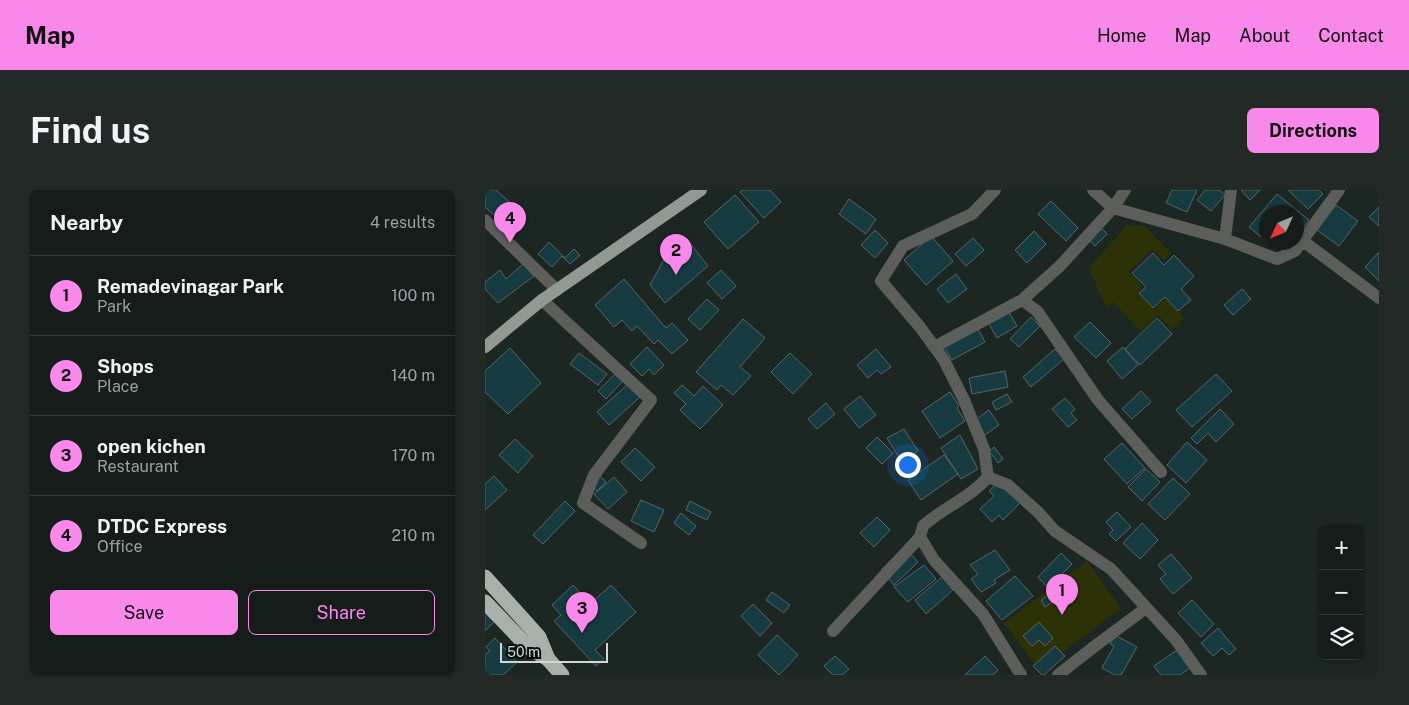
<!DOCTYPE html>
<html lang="en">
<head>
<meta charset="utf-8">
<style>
  :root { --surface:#151c1a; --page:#222927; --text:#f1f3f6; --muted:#9da1a2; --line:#343a39; --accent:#f888ea }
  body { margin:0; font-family:"Public Sans",sans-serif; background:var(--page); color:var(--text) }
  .controls { position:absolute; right:15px; bottom:15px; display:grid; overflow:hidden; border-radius:8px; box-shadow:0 1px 4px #0004 }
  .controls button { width:45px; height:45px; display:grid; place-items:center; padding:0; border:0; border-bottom:1px solid var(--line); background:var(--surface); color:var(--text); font:25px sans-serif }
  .compass { position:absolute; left:774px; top:15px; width:45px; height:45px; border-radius:50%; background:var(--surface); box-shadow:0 1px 4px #0004; rotate:226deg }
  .scale { position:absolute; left:15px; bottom:12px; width:108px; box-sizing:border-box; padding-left:5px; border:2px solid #d1d7d6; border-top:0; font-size:14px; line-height:18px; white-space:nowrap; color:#d1d7d6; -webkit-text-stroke:4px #090e0d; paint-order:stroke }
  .you { position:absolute; left:422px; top:274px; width:18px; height:18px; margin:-12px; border:4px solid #fff; border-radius:50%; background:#1a73e8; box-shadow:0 0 0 8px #1a73e833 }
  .badge { display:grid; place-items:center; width:32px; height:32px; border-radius:50%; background:var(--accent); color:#111; font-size:16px; font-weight:700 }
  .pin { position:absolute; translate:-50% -41px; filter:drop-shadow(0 1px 2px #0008) }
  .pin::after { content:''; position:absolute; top:26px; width:18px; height:15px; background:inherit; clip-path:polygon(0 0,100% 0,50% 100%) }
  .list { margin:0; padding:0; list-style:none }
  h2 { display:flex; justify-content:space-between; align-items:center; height:65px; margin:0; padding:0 20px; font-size:21px }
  h2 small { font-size:16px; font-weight:400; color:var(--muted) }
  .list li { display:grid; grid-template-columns:32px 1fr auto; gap:15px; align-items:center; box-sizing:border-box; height:80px; padding:0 20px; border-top:1px solid var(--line) }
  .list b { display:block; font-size:19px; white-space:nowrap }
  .list p { margin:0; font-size:16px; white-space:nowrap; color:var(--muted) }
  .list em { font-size:16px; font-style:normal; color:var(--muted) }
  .actions { display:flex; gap:10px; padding:15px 20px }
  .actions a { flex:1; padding:11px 0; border:1px solid var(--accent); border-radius:8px; text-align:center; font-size:18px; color:var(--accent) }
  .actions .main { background:var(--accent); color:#111 }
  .icon { flex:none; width:28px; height:28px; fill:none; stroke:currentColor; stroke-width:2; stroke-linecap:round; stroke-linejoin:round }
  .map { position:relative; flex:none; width:894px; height:485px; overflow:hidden; border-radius:8px }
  header { display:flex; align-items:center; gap:30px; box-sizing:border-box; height:70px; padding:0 25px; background:var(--accent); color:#111 }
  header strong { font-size:24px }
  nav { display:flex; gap:28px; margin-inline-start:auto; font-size:18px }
  .intro { display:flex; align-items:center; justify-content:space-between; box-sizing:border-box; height:120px; padding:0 30px }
  h1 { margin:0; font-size:35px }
  .button { padding:12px 22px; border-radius:8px; background:var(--accent); color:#111; font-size:18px; font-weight:700 }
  main { display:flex; gap:30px; padding:0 30px }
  aside { flex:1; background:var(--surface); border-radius:8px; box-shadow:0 1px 4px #0004 }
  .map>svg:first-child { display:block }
  .green { fill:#2c3206 }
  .building { fill:#153b41; stroke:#596466 }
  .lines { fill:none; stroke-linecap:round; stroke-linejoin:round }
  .minor { stroke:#5b5e5b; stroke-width:12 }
  .major { stroke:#929993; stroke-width:12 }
  .highway { stroke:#a8b1a9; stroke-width:15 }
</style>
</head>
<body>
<header>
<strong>Map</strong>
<nav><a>Home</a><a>Map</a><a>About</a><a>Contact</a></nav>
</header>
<div class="intro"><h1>Find us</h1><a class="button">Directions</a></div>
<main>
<aside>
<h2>Nearby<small>4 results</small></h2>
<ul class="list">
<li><span class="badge">1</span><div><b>Remadevinagar Park</b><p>Park</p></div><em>100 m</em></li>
<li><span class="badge">2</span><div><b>Shops</b><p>Place</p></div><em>140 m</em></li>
<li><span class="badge">3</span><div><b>open kichen</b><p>Restaurant</p></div><em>170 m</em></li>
<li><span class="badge">4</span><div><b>DTDC Express</b><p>Office</p></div><em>210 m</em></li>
</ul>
<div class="actions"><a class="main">Save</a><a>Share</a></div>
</aside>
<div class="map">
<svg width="894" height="485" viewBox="0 0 894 485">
  <rect width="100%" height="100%" fill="#1c2623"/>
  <!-- green -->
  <path class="green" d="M642,35L660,36L686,63L679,70L667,59L644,82L657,96L652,102L669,120L681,109L699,128L687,140L673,125L656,141L628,112L621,118L604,78Z
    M602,371L636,418L554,480L519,433Z"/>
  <!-- building -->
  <path class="building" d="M0,0H11L40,26L27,41L0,17Z
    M257,0H285L296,12L279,28L255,2Z
    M687,0H712L702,22L681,13Z
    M720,0H734L740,5L726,21L712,10Z
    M756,0H775L765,10Z
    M803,0H834L838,4L823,19Z
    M792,4L824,30L812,45V22H782V52L764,37Z
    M250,5L274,32L243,59L219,32Z
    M364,9L391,29L381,44L354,24Z
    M566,11L593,38L581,51L553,24Z
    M851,15L873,31L854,56L832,40Z
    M894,17V36L884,27Z
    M614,35L622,44L610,56L601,47Z
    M390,40L403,53L390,68L376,55Z
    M549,41L561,54L542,73L530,60Z
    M446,46L468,71L441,95L419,70Z
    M201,48L223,76L180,113L165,95L183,62Z
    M488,48L499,60L481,76L470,64Z
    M64,52L80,68L89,59L95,65L85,74L77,66L67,77L53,64Z
    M894,62V91L880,77Z
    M668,63L679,75L689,65L709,86L696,99L706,110L693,121L680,107L668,118L654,103L661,97L647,83Z
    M38,74L49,86L13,113L0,99V92L15,80L21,89Z
    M236,80L251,96L237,109L222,93Z
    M471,84L482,99L463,113L452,99Z
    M139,89L181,138L187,133L203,150L187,164L173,150L169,154L152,136L147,141L137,130L129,137L110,115Z
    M757,99L766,109L748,125L739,115Z
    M222,109L234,120L215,140L203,129Z
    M520,115L532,136L512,148L500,127Z
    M546,127L555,136L534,157L525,149Z
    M672,128L687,144L655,175L640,159Z
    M258,129L280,148L255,177L266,186L248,205L236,195L232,200L211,182Z
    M605,132L626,153L611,168L589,147Z
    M490,134L500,152L467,170L457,153Z
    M162,157L179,175L169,185L164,179L157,186L145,174Z
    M638,157L653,175L637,189L622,171Z
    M25,158L56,193L23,224L0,202V181Z
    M391,159L406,177L396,184L392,180L383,188L372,175Z
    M570,159L579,169L546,197L538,187Z
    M94,163L122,184L113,195L85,174Z
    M305,163L327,184L308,204L286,182Z
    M520,181L523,197L487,204L484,188Z
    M131,183L138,191L121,209L113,201Z
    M731,184L747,201L707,237L691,220Z
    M143,194L155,207L124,235L112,222Z
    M197,195L209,206L218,196L238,215L215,239L195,220L201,214L189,203Z
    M656,201L666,212L647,229L637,219Z
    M465,202L474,216L472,218L480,231L455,248L437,221Z
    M522,204L527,212L511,220L507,212Z
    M375,206L391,225L374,238L359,219Z
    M580,208L590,219L586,223L592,230L583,237L567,219Z
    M341,213L350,224L332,239L323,229Z
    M735,219L749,234L731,252L723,243L712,254L706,248Z
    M504,220L514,235L500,245L490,230Z
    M419,239L433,261L416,271L402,248Z
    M475,245L493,279L476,289L456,258Z
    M392,247L408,263L397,274L381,258Z
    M30,249L48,266L33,283L14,265Z
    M702,252L722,270L701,293L682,275Z
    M637,253L660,278L642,294L619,269Z
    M509,257L518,269L513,273L504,261Z
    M150,258L170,277L156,291L136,272Z
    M459,265L473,284L436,310L423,290Z
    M661,279L675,292L657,311L643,297Z
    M112,283L121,292L112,301L103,293Z
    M9,286L22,300L0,320V294Z
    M129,287L142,302L123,319L109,304Z
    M688,288L705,304L680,330L663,314Z
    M517,289L537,311L518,330L514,325L507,332L495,319L509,306L504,301Z
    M156,310L179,320L169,342L146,331Z
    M80,311L90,321L58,354L48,345Z
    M205,311L226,322L222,330L201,320Z
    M632,322L646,337L631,351L624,344L628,340L621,332Z
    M196,323L211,336L204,345L189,333Z
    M392,327L405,340L389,357L375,343Z
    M657,333L673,350L655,369L638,353Z
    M419,357L433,372L409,395L396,380Z
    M510,360L525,380L509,390L511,393L496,402L486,389L493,384L485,375Z
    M576,363L587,374L563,398L553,387Z
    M686,364L707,388L688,404L675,389L681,384L673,375Z
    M439,375L451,389L423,412L409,397Z
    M530,386L548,406L517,430L501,411Z
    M457,387L468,400L441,424L430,410Z
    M88,395L105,414L126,395L151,422L110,460L119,469L111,476L69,431L76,425L67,415Z
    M569,401L573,408L560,417L556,410Z
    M287,402L305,415L299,423L281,410Z
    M707,410L729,434L716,447L693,423Z
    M268,414L287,433L275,446L256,426Z
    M0,423L9,432L0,441Z
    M554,432L568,448L560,456L554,450L547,456L538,446Z
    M733,438L751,459L744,465L737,458L728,466L716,453Z
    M292,445L313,465L294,485L273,465Z
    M630,445L652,457L636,485H630L617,478L629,456L625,454Z
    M10,448L32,472L18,485H4L0,481V465L5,461L1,457Z
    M570,456L580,466L559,485H557L548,476Z
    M692,460L705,478L695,485H676L669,476Z
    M350,466L364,479L357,485H348L339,476Z
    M500,466L513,480L508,485H480Z"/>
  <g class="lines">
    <!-- minor -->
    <path class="minor" d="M608,0L628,18L740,49L792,69L810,61L854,0
      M0,30L72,100
      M740,49L746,0
      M818,51L894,108
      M57,110L166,210L109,285L98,313L156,353
      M537,110L552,121L613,210L676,282
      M449,157L537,110L575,76L628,18L640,0
      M503,287L499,259L479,210L459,170L435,137L396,91L418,56L487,24L510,0
      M348,441L435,347
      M536,485L498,424L449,370L435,347L438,336C459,317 485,308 503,287L523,295L553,322L570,341L626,379L691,450L716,485
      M573,485L610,456L661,418"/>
    <!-- major -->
    <path class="major" d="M0,157L57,110L216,0"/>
    <!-- highway -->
    <path class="highway" d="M0,387L54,447L63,469L77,485
      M0,412L43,457L63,469"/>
  </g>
</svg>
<div class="controls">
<button>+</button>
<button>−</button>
<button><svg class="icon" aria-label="layers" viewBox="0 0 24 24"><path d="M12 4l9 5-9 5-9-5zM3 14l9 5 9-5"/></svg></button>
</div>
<svg class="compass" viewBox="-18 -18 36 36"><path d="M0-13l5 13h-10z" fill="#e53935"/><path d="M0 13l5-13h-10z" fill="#9da1a2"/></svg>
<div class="scale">50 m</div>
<div class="you"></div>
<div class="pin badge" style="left:577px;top:425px">1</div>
<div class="pin badge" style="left:191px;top:85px">2</div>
<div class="pin badge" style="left:97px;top:443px">3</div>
<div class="pin badge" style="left:25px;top:53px">4</div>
</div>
</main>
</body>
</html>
